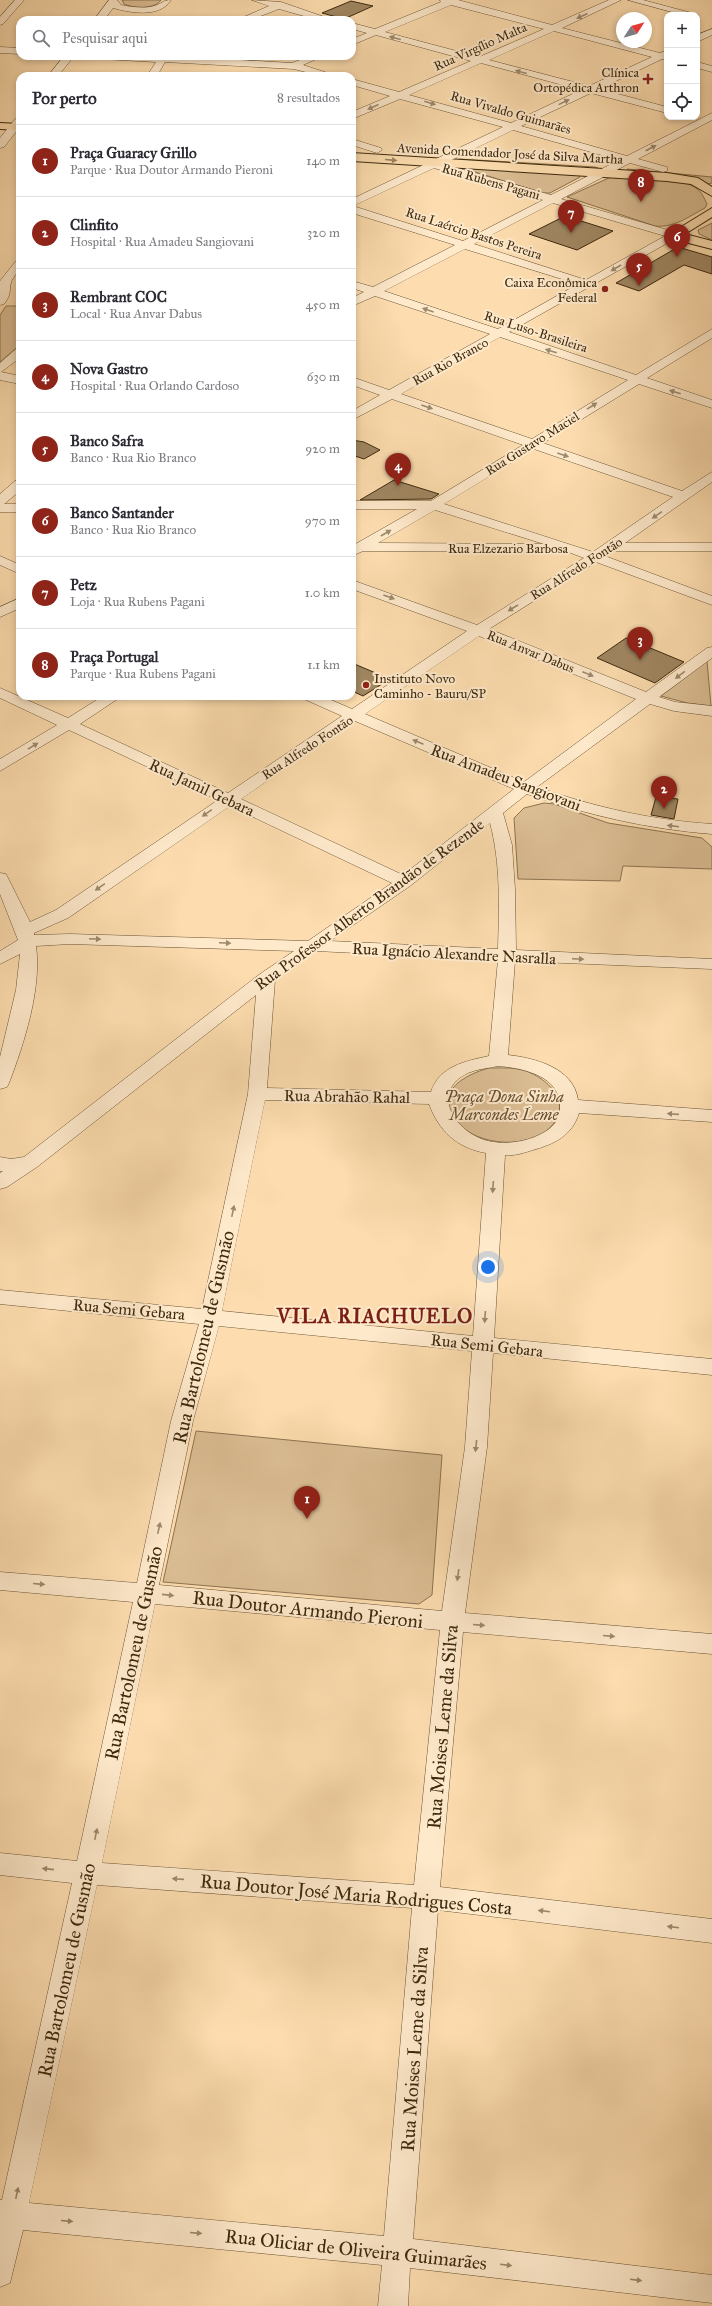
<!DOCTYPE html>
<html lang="pt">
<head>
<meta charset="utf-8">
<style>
  :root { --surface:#fff; --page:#f2f2f3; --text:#2b2b33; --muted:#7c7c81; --line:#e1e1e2; --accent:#8f2418 }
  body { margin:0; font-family:"IM FELL Great Primer",serif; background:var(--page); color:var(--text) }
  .controls { position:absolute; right:12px; top:12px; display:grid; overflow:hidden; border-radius:8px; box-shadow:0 2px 6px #0003 }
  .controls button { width:36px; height:36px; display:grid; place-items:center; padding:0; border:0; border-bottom:1px solid var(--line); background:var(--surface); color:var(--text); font:20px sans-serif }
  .compass { position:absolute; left:616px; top:12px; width:36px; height:36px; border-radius:50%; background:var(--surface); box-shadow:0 2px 6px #0003; rotate:54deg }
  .you { position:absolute; left:488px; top:1267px; width:14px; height:14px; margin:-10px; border:3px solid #fff; border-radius:50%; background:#1a73e8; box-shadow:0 0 0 6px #1a73e833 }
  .badge { display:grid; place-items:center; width:26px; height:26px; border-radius:50%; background:var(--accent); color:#fff; font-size:13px; font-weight:700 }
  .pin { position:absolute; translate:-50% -33px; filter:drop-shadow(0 1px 2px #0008) }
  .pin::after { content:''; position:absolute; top:21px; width:14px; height:12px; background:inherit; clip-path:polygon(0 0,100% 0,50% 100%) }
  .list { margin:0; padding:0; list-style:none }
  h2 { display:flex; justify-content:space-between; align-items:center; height:52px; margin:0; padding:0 16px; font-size:17px }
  h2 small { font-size:13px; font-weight:400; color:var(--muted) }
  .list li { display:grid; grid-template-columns:26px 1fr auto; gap:12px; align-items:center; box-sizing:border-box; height:72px; padding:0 16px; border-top:1px solid var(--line) }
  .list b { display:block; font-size:15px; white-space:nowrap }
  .list p { margin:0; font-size:13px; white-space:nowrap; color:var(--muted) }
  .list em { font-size:13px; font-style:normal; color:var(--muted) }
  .icon { flex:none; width:22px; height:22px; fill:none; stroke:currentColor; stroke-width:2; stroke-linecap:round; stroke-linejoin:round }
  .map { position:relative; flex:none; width:712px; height:2306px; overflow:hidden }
  .search { position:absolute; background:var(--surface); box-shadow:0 2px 6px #0003; left:16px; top:16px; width:340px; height:44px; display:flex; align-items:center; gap:10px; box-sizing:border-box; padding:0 14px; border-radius:12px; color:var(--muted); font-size:15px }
  .panel { position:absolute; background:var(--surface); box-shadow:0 2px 6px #0003; left:16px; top:72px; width:340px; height:628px; border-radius:12px }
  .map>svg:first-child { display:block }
  .green { fill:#dcbe94; stroke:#8c7451 }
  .building { fill:#a08762; stroke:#3c290e }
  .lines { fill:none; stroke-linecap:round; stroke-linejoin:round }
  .minor-casing { stroke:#6c5636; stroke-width:1 }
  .major-casing { stroke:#3c290e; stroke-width:2 }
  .minor { fill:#fee9cb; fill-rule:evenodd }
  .major { fill:#fdddaf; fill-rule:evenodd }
  .oneway { fill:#9d896c }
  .oneway2 { fill:#9c835e }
  .poi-dot { fill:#8f2418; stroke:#fee9cb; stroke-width:1.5 }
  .labels { text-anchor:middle; stroke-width:4; stroke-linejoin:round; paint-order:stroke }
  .far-street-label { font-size:13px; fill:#3c290e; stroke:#fee9cb }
  .far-poi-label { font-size:13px; fill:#3c290e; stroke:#fee9cb; text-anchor:end }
  .street-label { font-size:16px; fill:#3c290e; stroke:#fee9cb }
  .park-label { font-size:16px; font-style:italic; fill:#644e30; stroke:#fee9cb }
  .near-street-label { font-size:19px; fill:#3c290e; stroke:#fee9cb }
  .district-label { font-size:20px; font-weight:bold; letter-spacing:1px; fill:#7a1f14; stroke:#fee9cb }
</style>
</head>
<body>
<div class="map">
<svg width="712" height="2306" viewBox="0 0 712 2306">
  <rect width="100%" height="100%" fill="#fdddaf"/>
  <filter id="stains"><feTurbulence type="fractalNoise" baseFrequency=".005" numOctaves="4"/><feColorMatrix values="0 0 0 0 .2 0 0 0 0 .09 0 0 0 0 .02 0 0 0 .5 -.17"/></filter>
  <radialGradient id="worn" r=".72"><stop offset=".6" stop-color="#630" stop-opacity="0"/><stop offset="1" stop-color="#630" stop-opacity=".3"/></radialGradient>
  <!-- green -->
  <path class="green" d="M122,0H161C154,10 133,8 124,4Z
    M459,159L595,167L598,168L597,170L457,162Z
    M459,167L579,174L580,177L550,193H543Z
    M627,169L712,177V183L708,184L628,171Z
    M624,176C643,178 682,178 696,188C702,192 704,198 707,204L705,208C688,217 674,228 655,226L567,197L611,177Z
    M712,223V240L699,234L698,230Z
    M6,306H20V345L0,362V315Z
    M707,661L711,706L687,703L661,696Z
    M544,803L554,804L608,823L702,838L712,847V869L623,866L620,881L518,879L514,818L524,808Z
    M489,1068C502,1068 514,1067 526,1071C546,1078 571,1100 554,1123C534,1151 476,1147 456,1121C433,1092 464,1075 489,1068Z
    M196,1431L442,1455L432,1595L419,1604L163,1582Z"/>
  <!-- building -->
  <path class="building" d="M351,1L373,6L344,19L322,13Z
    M565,216L613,231L577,250L529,234Z
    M678,247L712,257V274L684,265L639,291L616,283Z
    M352,440L364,442L380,450L364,459L352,455Z
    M394,480L439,494L431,499L360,500Z
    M626,638L684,662L655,683L597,658Z
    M352,663L390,679L363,696L352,691Z
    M656,797L678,799L674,819L651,815Z"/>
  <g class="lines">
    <!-- minor casing -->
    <g class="minor-casing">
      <path id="minor" d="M15,0H24L3,24L0,25V17Z
        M109,0H117L121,5C131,7 144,9 154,6C162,4 163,0 171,0C160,18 131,13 113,8L104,20H94Z
        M252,0L281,2L333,20H318L279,9L250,20H237L269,6Z
        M440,0H458L552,25L609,0H621L562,28L660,53L667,50V59H662L599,89L667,107V113L591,93L521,126L627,156L712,113V120L638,159L667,167V171L663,172L630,163L561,199L678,233V237L509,332L636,375L712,329V338L647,378L712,400V408L639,384L543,443L682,491L712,472V482L625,543H712V551H613L605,556L712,596V605L596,562L489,629L646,692L707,648L712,647V658L659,697L675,702L712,706V716L674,711L650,704L537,787C594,807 651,820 712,824V834C648,829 587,815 527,794L503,813L512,845L515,889L516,950L712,959V969L515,961L508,1055C535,1058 574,1068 578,1100L712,1110V1122L579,1113C572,1136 554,1144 533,1150C523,1153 515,1156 505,1155L494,1338L712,1359V1375L493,1353L487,1447L465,1613L712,1634V1654L463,1632L440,1887L712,1919V1943L438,1910L413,2239L712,2275V2303L410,2268L408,2306H378L382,2265L23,2230L10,2283L0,2287V2200H2L72,1883L0,1875V1853L77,1861L133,1602L0,1590V1572L137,1583L171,1421L199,1324L0,1304V1290L202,1309L248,1094L256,995L37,1167L7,1187L0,1189V1173L3,1171H0V1157L11,1159L24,1157L260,974L294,951L70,944L36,946C42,988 24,1044 9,1083L7,1087L0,1089V1057L16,990L20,954L0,964V951L18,940L0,894V873L6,874L30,922L56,910L218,800L69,730L0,771V759L57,725L0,698V688L68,718L103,696H122L80,724L228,793L342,716L304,699L301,696H322L352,709L467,631L352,589V580L477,625L584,558L558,548L551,552L363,551L352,556V546L417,509H352V501H431L523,445L392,399L352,420V411L380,395L352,385V377L389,390L490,334L375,296L352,306V298L364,292L352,288V281L373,287L455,245L352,213V199L503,127L400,99L352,119V112L390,96L352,85V79L399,92L471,61L376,35L352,45V39L367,33L352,29V23L375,29L441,2ZM451,5L544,29L479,57L385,32ZM554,31L652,57L589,86L489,60ZM481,63L581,90L511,123L409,95ZM513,130L619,160L551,195L443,164ZM434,168L543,200L463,241L353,206ZM553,203L665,236L586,280L474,244ZM465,249L578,284L498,329L384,291ZM500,337L628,380L532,439L401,394ZM534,449L673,497L593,552L444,504ZM435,510L544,544L378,543ZM479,636L636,699L524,782L365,714ZM355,721L514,789L403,875L241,799ZM230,806L392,883L308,941L70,934L34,935V933L68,918ZM490,823C501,864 499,907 498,949L330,941L410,886ZM316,951L498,960L489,1056C466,1061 439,1066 431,1092L267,1088L275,980ZM498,1066C523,1068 562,1076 560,1109C560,1121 551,1129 541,1134C526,1142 505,1145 488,1141C456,1133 428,1092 468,1073C477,1069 489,1068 498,1066ZM265,1100L429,1104C439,1131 457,1148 486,1153L473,1336L222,1311ZM219,1326L472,1351L465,1447L442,1611L159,1585L193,1421ZM155,1604L440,1630L414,1885L102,1863ZM97,1885L412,1908L384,2236L29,2203Z
        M628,0H643L699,15L697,17V15H683Z
        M712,29V35L697,42V35Z
        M0,47L20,48V54L0,53Z
        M64,56H74L58,76H48Z
        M97,56H173L292,63L310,56H323L303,65L337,76H321L294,69L165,62L157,76H147L156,62L102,59Z
        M697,62L712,66V72L697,68Z
        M20,117V127L4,147L0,148V138L16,118Z
        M352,139L381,148L382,150L377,153L352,145Z
        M20,260C20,270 17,272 12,280C8,289 13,293 4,304L0,305V281L16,261Z
        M20,348V358L1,372L20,376V384L0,380V363L16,349Z
        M20,480V491L4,504H20V512H0V494L15,481Z
        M0,556L20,565V574L0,565Z
        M20,598V608L0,617V607Z"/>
    </g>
    <!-- major casing -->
    <g class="major-casing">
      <path id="major" d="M0,123L20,124V130L0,129Z
        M352,153L667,173L698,178L712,187V196L691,184L667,181L352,161Z
        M712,208V217L685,234L712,241V249L669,238L668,235Z"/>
    </g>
    <!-- minor -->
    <use href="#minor" class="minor"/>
    <!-- major -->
    <use href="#major" class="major"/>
  </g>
  <!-- one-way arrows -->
  <defs><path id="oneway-solid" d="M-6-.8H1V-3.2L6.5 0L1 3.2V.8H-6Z"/></defs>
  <g class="oneway">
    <use href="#oneway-solid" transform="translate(582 16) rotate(156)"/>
    <use href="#oneway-solid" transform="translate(395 38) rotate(-165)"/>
    <use href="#oneway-solid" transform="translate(521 72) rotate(-165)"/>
    <use href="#oneway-solid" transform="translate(564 102) rotate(-26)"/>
    <use href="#oneway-solid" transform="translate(430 103) rotate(16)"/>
    <use href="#oneway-solid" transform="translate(373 107) rotate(156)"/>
    <use href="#oneway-solid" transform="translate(651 148) rotate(-28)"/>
    <use href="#oneway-solid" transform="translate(616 268) rotate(150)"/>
    <use href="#oneway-solid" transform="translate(428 310) rotate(-161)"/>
    <use href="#oneway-solid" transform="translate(551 351) rotate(-162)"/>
    <use href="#oneway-solid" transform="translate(675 392) rotate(-162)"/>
    <use href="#oneway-solid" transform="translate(592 406) rotate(-32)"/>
    <use href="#oneway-solid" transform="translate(427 407) rotate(19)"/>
    <use href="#oneway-solid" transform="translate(563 455) rotate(19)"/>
    <use href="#oneway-solid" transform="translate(657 515) rotate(145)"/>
    <use href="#oneway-solid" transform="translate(386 533) rotate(-30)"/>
    <use href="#oneway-solid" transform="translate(389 597) rotate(20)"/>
    <use href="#oneway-solid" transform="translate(513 608) rotate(148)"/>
    <use href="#oneway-solid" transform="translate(588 674) rotate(22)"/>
    <use href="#oneway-solid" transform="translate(680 675) rotate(143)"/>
    <use href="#oneway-solid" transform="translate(418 742) rotate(-157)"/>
    <use href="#oneway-solid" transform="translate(33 746) rotate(-31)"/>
    <use href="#oneway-solid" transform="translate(207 813) rotate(145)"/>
    <use href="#oneway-solid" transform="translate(673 826) rotate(-173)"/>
    <use href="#oneway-solid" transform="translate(100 887) rotate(145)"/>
    <use href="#oneway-solid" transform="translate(95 939) rotate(2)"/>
    <use href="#oneway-solid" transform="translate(225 943) rotate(2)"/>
    <use href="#oneway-solid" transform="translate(578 959) rotate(2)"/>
    <use href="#oneway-solid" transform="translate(673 1114) rotate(-176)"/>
    <use href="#oneway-solid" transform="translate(493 1187) rotate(94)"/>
    <use href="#oneway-solid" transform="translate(233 1211) rotate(-78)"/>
    <use href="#oneway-solid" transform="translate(485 1317) rotate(94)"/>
    <use href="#oneway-solid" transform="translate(476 1446) rotate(96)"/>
    <use href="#oneway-solid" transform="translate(159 1528) rotate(-78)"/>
    <use href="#oneway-solid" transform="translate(458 1575) rotate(98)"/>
    <use href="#oneway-solid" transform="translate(39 1584) rotate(5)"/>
    <use href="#oneway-solid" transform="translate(168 1595) rotate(6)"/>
    <use href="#oneway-solid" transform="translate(479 1625) rotate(5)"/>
    <use href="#oneway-solid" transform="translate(609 1636) rotate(5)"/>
    <use href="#oneway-solid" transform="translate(96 1834) rotate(-78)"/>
    <use href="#oneway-solid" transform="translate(48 1869) rotate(-174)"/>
    <use href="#oneway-solid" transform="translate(178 1879) rotate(-176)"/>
    <use href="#oneway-solid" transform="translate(544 1911) rotate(-173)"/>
    <use href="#oneway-solid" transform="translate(673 1927) rotate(-173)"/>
    <use href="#oneway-solid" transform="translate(17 2193) rotate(-78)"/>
    <use href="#oneway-solid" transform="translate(67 2221) rotate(5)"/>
    <use href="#oneway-solid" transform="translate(196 2233) rotate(5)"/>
    <use href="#oneway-solid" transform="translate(506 2265) rotate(7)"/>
    <use href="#oneway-solid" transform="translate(636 2280) rotate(7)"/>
  </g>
  <use class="oneway2" href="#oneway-solid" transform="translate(391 160) rotate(5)"/>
  <!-- markers -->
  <g class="poi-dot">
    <path d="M646 73h4v4h4v4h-4v4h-4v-4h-4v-4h4z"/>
    <circle cx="605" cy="289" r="4"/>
    <circle cx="366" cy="685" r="4"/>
  </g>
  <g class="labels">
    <!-- far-street labels -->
    <g class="far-street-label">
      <text transform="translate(480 46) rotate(-24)" y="5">Rua Virgílio Malta</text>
      <text transform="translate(511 112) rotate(16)" y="5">Rua Vivaldo Guimarães</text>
      <text transform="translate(510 153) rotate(3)" y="5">Avenida Comendador José da Silva Martha</text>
      <text transform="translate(491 181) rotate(16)" y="5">Rua Rubens Pagani</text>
      <text transform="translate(474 233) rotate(18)" y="5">Rua Laércio Bastos Pereira</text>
      <text transform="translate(536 331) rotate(18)" y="5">Rua Luso-Brasileira</text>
      <text transform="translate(450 361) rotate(-29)" y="5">Rua Rio Branco</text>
      <text transform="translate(532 443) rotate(-32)" y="5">Rua Gustavo Maciel</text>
      <text x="508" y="553">Rua Elzezario Barbosa</text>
      <text transform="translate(576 568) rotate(-32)" y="5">Rua Alfredo Fontão</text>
      <text transform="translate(531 651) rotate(22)" y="5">Rua Anvar Dabus</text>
      <text transform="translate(307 747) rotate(-33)" y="5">Rua Alfredo Fontão</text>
    </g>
    <!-- far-poi labels -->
    <g class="far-poi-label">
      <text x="639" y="77">Clínica<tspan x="639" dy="15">Ortopédica Arthron</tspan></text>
      <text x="597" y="287">Caixa Econômica<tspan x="597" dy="15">Federal</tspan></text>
      <text x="374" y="683" text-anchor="start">Instituto Novo<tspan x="374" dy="15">Caminho - Bauru/SP</tspan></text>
    </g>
    <!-- street labels -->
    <g class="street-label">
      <text transform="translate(506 777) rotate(21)" y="6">Rua Amadeu Sangiovani</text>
      <text transform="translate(202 787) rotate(25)" y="6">Rua Jamil Gebara</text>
      <text transform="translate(369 904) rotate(-36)" y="6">Rua Professor Alberto Brandão de Rezende</text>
      <text transform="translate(454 953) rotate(3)" y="6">Rua Ignácio Alexandre Nasralla</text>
      <text transform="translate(347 1096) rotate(1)" y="6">Rua Abrahão Rahal</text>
      <text transform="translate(129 1309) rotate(5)" y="6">Rua Semi Gebara</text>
      <text transform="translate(487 1345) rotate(6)" y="6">Rua Semi Gebara</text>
    </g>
    <!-- park labels -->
    <g class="park-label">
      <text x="504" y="1102">Praça Dona Sinha<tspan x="504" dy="18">Marcondes Leme</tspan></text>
    </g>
    <!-- near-street labels -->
    <g class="near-street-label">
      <text transform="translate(203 1337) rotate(-77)" y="7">Rua Bartolomeu de Gusmão</text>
      <text transform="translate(308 1609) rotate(6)" y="7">Rua Doutor Armando Pieroni</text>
      <text transform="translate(133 1653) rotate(-78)" y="7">Rua Bartolomeu de Gusmão</text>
      <text transform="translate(442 1727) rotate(-85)" y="7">Rua Moises Leme da Silva</text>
      <text transform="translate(356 1894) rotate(5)" y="7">Rua Doutor José Maria Rodrigues Costa</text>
      <text transform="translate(66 1970) rotate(-78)" y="7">Rua Bartolomeu de Gusmão</text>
      <text transform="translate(414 2049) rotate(-86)" y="7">Rua Moises Leme da Silva</text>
      <text transform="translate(356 2249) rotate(6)" y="7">Rua Oliciar de Oliveira Guimarães</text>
    </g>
    <!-- district labels -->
    <g class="district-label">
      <text x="375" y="1323">VILA RIACHUELO</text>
    </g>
  </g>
  <rect width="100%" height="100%" filter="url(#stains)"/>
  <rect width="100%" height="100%" fill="url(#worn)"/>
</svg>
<div class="controls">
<button>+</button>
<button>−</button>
<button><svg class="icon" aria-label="locate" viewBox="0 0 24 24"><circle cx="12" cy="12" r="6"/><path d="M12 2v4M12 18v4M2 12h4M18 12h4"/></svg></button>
</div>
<svg class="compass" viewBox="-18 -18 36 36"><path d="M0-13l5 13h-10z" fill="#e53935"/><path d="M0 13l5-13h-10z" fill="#7c7c81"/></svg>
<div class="you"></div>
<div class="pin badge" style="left:307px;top:1519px">1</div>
<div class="pin badge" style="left:664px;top:809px">2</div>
<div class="pin badge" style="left:640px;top:660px">3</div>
<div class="pin badge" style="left:398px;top:486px">4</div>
<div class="pin badge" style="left:639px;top:286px">5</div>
<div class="pin badge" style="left:677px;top:257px">6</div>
<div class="pin badge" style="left:571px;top:233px">7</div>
<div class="pin badge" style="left:641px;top:202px">8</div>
<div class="search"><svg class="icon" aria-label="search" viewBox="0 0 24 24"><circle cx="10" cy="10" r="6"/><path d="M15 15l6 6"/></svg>Pesquisar aqui</div>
<section class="panel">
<h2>Por perto<small>8 resultados</small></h2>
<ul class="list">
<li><span class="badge">1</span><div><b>Praça Guaracy Grillo</b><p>Parque · Rua Doutor Armando Pieroni</p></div><em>140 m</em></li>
<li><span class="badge">2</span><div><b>Clinfito</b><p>Hospital · Rua Amadeu Sangiovani</p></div><em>320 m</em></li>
<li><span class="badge">3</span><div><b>Rembrant COC</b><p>Local · Rua Anvar Dabus</p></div><em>450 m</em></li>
<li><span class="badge">4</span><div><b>Nova Gastro</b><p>Hospital · Rua Orlando Cardoso</p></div><em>630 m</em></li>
<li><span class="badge">5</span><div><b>Banco Safra</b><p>Banco · Rua Rio Branco</p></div><em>920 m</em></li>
<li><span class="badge">6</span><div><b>Banco Santander</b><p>Banco · Rua Rio Branco</p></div><em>970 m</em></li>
<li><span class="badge">7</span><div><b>Petz</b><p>Loja · Rua Rubens Pagani</p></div><em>1.0 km</em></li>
<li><span class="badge">8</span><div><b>Praça Portugal</b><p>Parque · Rua Rubens Pagani</p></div><em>1.1 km</em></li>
</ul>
</section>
</div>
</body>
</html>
